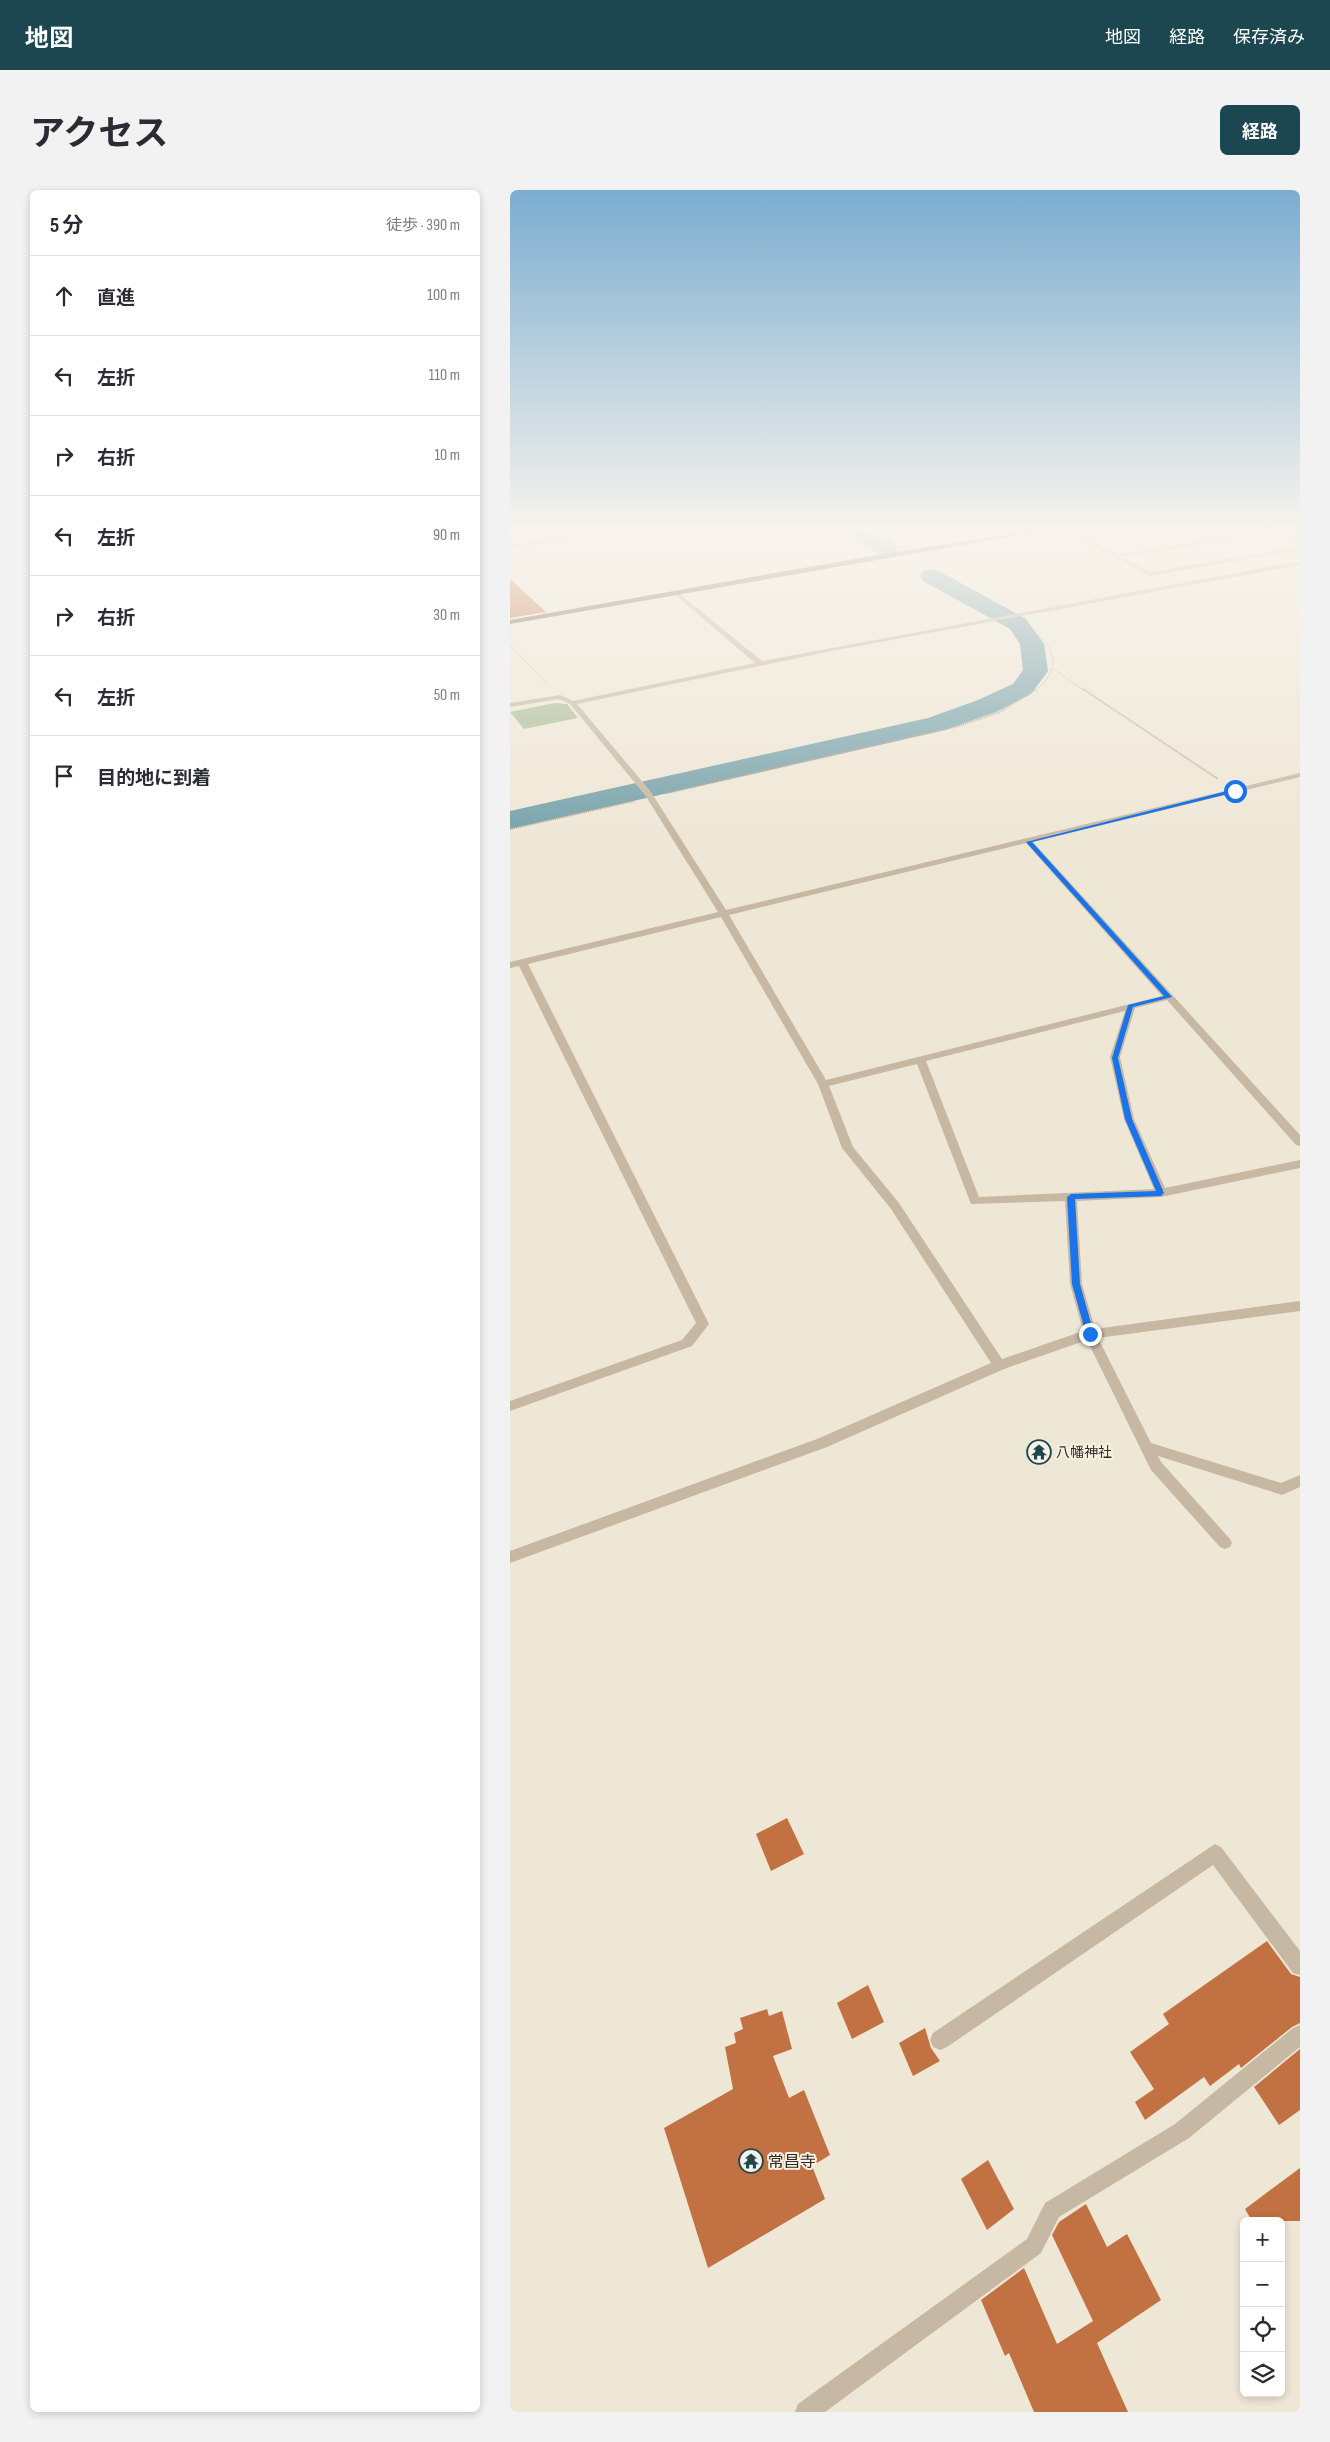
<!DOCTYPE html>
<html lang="ja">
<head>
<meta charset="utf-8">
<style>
  :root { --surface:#fff; --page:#f2f2f3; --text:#2b2b33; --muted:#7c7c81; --line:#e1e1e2; --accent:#1c4751 }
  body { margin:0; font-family:"Sofia Sans Condensed","Noto Sans JP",sans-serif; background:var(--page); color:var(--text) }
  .controls { position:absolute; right:15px; bottom:15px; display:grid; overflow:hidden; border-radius:8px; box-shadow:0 2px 8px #0003 }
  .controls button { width:45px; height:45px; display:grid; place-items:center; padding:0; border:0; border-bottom:1px solid var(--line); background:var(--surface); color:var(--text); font:25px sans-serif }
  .stop { position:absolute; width:15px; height:15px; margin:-11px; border:4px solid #1a73e8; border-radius:50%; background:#fff }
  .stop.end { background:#1a73e8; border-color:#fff; box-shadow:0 1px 5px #0008 }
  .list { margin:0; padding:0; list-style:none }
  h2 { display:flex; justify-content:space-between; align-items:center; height:65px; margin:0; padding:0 20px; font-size:21px }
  h2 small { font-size:16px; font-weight:400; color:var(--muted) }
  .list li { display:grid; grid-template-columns:32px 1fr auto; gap:15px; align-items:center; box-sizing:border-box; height:80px; padding:0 20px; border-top:1px solid var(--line) }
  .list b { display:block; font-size:19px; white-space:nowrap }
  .list em { font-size:16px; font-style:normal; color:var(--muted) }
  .icon { flex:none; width:28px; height:28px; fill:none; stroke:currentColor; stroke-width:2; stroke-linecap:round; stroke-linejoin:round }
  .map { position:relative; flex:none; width:790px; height:2222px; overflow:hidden; border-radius:8px }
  header { display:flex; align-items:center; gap:30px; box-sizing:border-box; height:70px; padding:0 25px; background:var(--accent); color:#fff }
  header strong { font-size:24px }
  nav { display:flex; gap:28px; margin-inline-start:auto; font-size:18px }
  .intro { display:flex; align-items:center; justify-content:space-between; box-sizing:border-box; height:120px; padding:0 30px }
  h1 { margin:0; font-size:35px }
  .button { padding:12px 22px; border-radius:8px; background:var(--accent); color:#fff; font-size:18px; font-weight:700 }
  main { display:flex; gap:30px; padding:0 30px }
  aside { flex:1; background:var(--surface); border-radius:8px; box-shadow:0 2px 8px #0003 }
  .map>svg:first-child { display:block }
  .green { fill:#acbd97 }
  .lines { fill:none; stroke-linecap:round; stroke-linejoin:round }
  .river { fill:#77a2ab; fill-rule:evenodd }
  .building { fill:#c27142 }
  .path-far1 { stroke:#b2a28e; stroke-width:1; stroke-dasharray:1 1; stroke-linecap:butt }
  .path { stroke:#b2a28e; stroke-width:2; stroke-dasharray:1 1; stroke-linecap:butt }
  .minor { fill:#c6b8a3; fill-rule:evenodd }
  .major { fill:#746456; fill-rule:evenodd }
  .route { fill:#1a73e8 }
  .labels { text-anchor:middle; stroke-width:4; stroke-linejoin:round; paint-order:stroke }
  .poi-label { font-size:14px; fill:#322b25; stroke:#f8f1e2; text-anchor:start }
  .near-poi-label { font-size:16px; fill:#322b25; stroke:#f8f1e2; text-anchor:start }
</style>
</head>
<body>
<header>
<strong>地図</strong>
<nav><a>地図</a><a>経路</a><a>保存済み</a></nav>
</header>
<div class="intro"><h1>アクセス</h1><a class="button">経路</a></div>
<main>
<aside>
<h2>5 分<small>徒歩 · 390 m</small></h2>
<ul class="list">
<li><svg class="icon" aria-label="ahead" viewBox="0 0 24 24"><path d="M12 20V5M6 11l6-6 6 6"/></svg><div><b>直進</b></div><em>100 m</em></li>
<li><svg class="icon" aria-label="left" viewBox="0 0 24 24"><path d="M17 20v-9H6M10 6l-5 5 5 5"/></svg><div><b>左折</b></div><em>110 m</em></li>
<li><svg class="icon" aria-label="right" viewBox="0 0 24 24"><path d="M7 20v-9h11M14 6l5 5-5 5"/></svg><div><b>右折</b></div><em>10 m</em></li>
<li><svg class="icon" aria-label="left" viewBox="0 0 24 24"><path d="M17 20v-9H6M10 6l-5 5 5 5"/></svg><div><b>左折</b></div><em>90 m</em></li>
<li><svg class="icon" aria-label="right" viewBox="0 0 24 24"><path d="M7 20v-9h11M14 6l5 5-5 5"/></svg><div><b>右折</b></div><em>30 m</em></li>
<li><svg class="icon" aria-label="left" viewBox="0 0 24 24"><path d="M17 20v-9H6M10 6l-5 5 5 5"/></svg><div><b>左折</b></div><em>50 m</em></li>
<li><svg class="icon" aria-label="arrive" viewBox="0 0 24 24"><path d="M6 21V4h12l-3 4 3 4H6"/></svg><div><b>目的地に到着</b></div></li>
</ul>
</aside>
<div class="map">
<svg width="790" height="2222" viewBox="0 0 790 2222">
  <rect width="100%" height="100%" fill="#efe7d6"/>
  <!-- green -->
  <path class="green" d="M45,513L57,514L68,528L14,539L0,522Z"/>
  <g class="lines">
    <!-- river -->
    <path class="river" d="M336,340C355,340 376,342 388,360L385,364C369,369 353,353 339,344Z
      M421,379L429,381L516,429L534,454L538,481L521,504L486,522L435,540L0,639V621L418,528L468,510L503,494L513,480L510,454L500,439L413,391L410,386L413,381Z"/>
  </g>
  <!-- building -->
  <path class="building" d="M0,389L36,422L0,428Z
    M277,1628L294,1664L261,1681L246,1644Z
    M757,1751L781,1784L790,1787V1833L782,1837L731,1878L729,1874L700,1896L694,1887L635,1930L625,1912L644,1899L620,1862L659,1834L653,1824Z
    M358,1795L374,1832L342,1849L327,1813Z
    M257,1819L259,1826L272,1821L282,1859L263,1866L279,1908L294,1900L320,1965L302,1976L315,2009L198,2078L154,1938L223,1899L215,1857L226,1853L224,1843L233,1839L230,1828Z
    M415,1838L421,1858L430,1871L403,1886L389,1853Z
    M790,1859V1920L769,1935L744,1897Z
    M478,1970L504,2019L477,2040L451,1989Z
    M790,1978V2031H742L735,2019Z
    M576,2014L597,2057L617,2044L651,2110L587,2153L618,2222H524L499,2163L495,2166L471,2110L514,2078L547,2154L583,2131L542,2045L549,2032Z"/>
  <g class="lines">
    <!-- path-far1 -->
    <path class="path-far1" d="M365,340L380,349
      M405,378L429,384L482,415
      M519,437C545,458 554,476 525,501
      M0,455L37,494
      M543,479L575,501"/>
    <!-- path -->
    <path class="path" d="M573,499L708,589
      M157,603L449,536L490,522L526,499
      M0,639L124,611"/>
    <!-- minor -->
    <path class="minor" d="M101,340H115L0,359V355Z
      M554,340H561L607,364L697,350L680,340H687L703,349L756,340H769L790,350V354L765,342L612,367L641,382L790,356V360L640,386Z
      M790,371V375L321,461L67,514L141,602L216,720L790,583V587L523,652L790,945V956L786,955L657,810L625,818L610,867L624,929L655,998L790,970V978L651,1007L567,1011L572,1094L585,1139L790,1111V1121L588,1148L641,1253L771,1293L790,1285V1297L772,1305L648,1266L651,1272L720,1349L722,1353L720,1357L715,1359L710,1357L641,1280L577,1150L494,1179L317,1257L0,1373V1361L307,1249L481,1173L381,1019L332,958L308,894L211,727L18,774L199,1134L182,1156L0,1221V1211L172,1150L186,1133L9,776L0,778V772L208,722L135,605L60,514L49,509L0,517V513L50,505L63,511L245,473L163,403L165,400L252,471ZM516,653L652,806L316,890L219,725ZM615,821L600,867L614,929L644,999L469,1007L416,871ZM407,874L461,1014L555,1011L560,1094L573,1141L492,1169L389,1013L343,957L319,896Z
      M705,1654L711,1657L790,1761V1785L783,1783L703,1675L437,1857L430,1860L423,1857L420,1850L423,1843Z
      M790,1835V1857L679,1948L549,2027L531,2063L315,2222H285L288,2214L517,2049L535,2013L665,1934L783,1838Z"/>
    <!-- major -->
    <path class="major" d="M526,340H539L0,434V430L378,363Z"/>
  </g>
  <!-- sky -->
  <linearGradient id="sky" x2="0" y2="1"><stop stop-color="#7badd0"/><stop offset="0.52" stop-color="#f8f4ed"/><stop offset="1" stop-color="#f8f4ed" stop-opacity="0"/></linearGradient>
  <rect width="790" height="651" fill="url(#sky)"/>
  <!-- route -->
  <path class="route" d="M725,599L726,602L522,652L662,807L623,817L608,868L622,929L654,1003L651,1006L565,1009L570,1094L584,1144L580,1147L576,1144L562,1094L557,1007L561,1004L646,1001L615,929L602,868L618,815L654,806L516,652Z"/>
  <!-- icons -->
  <defs>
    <g id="temple-ring" transform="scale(1.25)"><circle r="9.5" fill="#f8f1e2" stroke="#1c4751" stroke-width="1.5"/><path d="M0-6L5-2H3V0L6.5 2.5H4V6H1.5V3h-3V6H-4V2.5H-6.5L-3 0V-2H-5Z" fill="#1c4751"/></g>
  </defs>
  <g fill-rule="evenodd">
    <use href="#temple-ring" x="529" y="1262"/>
    <use href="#temple-ring" x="241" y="1971"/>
  </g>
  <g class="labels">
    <!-- poi labels -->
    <g class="poi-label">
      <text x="546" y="1267">八幡神社</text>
    </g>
    <!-- near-poi labels -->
    <g class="near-poi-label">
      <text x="258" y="1977">常昌寺</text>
    </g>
  </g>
</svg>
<div class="controls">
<button>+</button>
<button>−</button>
<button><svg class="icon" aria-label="locate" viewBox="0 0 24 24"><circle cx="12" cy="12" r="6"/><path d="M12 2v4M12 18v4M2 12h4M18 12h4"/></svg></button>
<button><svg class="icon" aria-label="layers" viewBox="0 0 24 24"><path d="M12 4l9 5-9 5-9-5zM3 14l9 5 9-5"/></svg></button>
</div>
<div class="stop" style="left:725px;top:601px"></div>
<div class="stop end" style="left:580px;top:1144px"></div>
</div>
</main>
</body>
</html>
